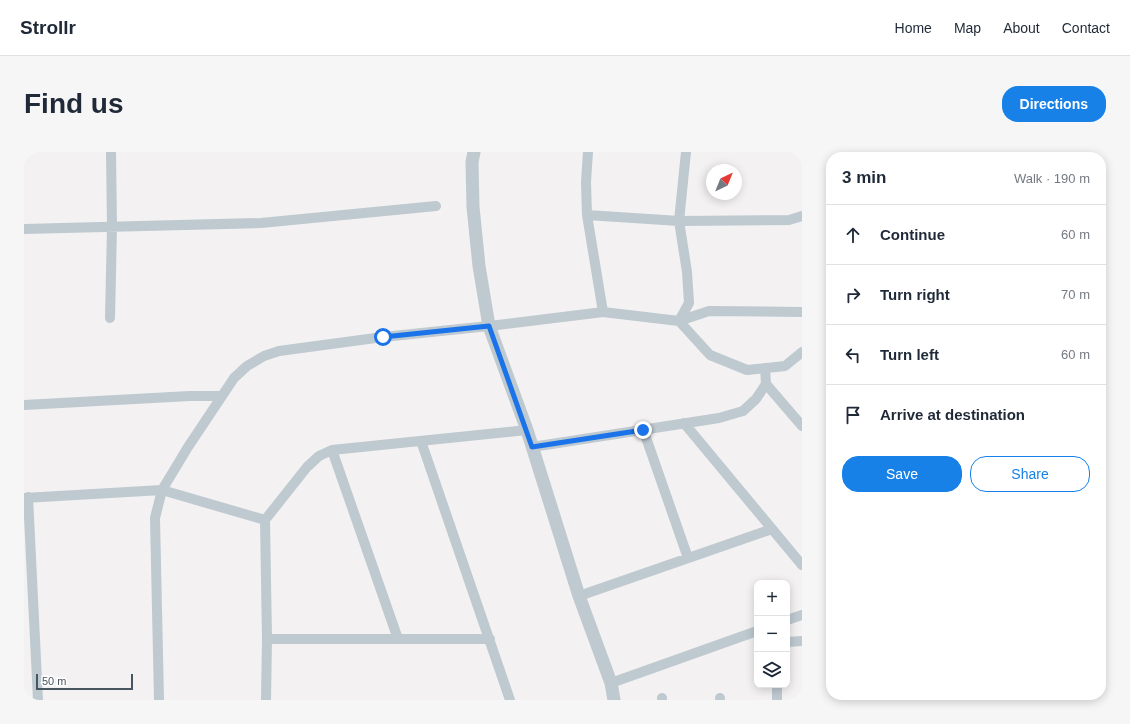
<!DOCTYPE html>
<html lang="en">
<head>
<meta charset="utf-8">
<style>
  :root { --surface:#fff; --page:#f6f6f7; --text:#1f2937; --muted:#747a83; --line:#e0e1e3; --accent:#1781e7 }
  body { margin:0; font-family:Arial,sans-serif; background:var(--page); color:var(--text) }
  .controls { position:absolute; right:12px; bottom:12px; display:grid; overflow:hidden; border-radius:8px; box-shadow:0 2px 10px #0003 }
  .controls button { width:36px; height:36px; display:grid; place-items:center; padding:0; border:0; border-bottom:1px solid var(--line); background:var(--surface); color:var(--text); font:20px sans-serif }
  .compass { position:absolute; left:682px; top:12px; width:36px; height:36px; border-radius:50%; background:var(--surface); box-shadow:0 2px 10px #0003; rotate:43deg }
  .scale { position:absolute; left:12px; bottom:10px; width:97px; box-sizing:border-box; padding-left:4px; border:2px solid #48565f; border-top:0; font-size:11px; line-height:14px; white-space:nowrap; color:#48565f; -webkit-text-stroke:3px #fff; paint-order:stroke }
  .stop { position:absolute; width:12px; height:12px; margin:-9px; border:3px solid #1a73e8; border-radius:50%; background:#fff }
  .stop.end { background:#1a73e8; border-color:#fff; box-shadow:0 1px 4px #0008 }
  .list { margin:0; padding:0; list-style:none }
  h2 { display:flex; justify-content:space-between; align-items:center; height:52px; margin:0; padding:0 16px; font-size:17px }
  h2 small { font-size:13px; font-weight:400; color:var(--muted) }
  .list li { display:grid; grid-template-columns:26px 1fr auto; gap:12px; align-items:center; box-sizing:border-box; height:60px; padding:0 16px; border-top:1px solid var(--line) }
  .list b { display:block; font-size:15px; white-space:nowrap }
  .list em { font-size:13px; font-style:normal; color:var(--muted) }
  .actions { display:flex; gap:8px; padding:12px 16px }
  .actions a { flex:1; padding:9px 0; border:1px solid var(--accent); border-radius:16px; text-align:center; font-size:14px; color:var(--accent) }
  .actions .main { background:var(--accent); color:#fff }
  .icon { flex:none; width:22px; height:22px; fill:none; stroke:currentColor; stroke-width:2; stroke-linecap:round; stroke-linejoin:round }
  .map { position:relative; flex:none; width:778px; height:548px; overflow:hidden; border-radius:16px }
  header { display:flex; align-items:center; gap:24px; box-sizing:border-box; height:56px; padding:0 20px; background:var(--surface); border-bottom:1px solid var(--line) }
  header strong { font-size:19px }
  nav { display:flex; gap:22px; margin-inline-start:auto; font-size:14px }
  .intro { display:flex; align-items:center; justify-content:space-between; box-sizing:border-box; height:96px; padding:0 24px }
  h1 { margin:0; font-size:28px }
  .button { padding:10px 18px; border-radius:16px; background:var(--accent); color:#fff; font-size:14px; font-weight:700 }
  main { display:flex; gap:24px; padding:0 24px }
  aside { flex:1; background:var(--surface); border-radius:16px; box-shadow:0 2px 10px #0003 }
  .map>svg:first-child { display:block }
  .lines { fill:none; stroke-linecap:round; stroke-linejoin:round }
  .minor { stroke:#bec9d0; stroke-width:10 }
  .tertiary { stroke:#bec9d0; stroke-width:13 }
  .route { stroke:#1a73e8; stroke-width:5 }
</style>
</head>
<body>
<header>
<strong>Strollr</strong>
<nav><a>Home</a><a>Map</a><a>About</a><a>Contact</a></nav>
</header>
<div class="intro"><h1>Find us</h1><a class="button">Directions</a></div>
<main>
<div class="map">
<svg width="778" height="548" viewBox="0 0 778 548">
  <rect width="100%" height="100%" fill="#f3f1f1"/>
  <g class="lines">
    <!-- minor -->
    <path class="minor" d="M564,0L562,30L563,63L579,160
      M662,0L655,69L663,120L665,151L655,169L685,159L778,160
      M563,63L655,69L765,68L778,64
      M0,77L237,71L412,54
      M86,166L88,75L87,0
      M742,232L778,274
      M0,253L166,244H197
      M660,271L778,413
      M619,277L664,406
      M397,289L486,548
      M508,295L695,266L719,259L732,247L742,232L741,216
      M308,298L374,487
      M4,345L14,548
      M0,346L138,338L241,368L283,315L295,304L308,298L503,278
      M241,368L243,487L242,548
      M555,444L748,377
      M763,468L778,463
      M243,487H466
      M763,490L778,489
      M587,531L733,479
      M753,533V548
      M638,546V548
      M696,546V548
      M135,548L131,366L138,338L164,295L210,226L223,214L240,204L255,199L359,185L465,174L579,160L655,169L686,203L723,218L761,214L778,200"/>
    <!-- tertiary -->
    <path class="tertiary" d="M450,0L448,10L449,55L455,114L465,174L503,278L555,444L587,531L590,548"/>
  </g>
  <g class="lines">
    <!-- route -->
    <path class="route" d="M359,185L465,174L508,295L619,278"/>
  </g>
</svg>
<div class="controls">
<button>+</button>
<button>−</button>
<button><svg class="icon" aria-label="layers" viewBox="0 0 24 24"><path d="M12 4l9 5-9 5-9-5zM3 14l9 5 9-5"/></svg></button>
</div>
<svg class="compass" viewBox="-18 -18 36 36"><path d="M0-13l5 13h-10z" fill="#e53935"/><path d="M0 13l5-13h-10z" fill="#747a83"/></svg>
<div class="scale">50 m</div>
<div class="stop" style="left:359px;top:185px"></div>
<div class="stop end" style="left:619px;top:278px"></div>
</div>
<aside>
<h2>3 min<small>Walk · 190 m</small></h2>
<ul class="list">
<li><svg class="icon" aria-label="ahead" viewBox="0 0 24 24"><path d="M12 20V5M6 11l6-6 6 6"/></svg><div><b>Continue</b></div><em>60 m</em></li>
<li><svg class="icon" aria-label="right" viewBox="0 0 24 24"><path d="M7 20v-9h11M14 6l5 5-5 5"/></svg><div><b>Turn right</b></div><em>70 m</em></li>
<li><svg class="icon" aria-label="left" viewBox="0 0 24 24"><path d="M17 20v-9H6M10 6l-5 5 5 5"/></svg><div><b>Turn left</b></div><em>60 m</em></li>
<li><svg class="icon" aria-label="arrive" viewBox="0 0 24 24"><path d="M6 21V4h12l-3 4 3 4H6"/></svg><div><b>Arrive at destination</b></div></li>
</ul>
<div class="actions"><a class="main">Save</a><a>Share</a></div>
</aside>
</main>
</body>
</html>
